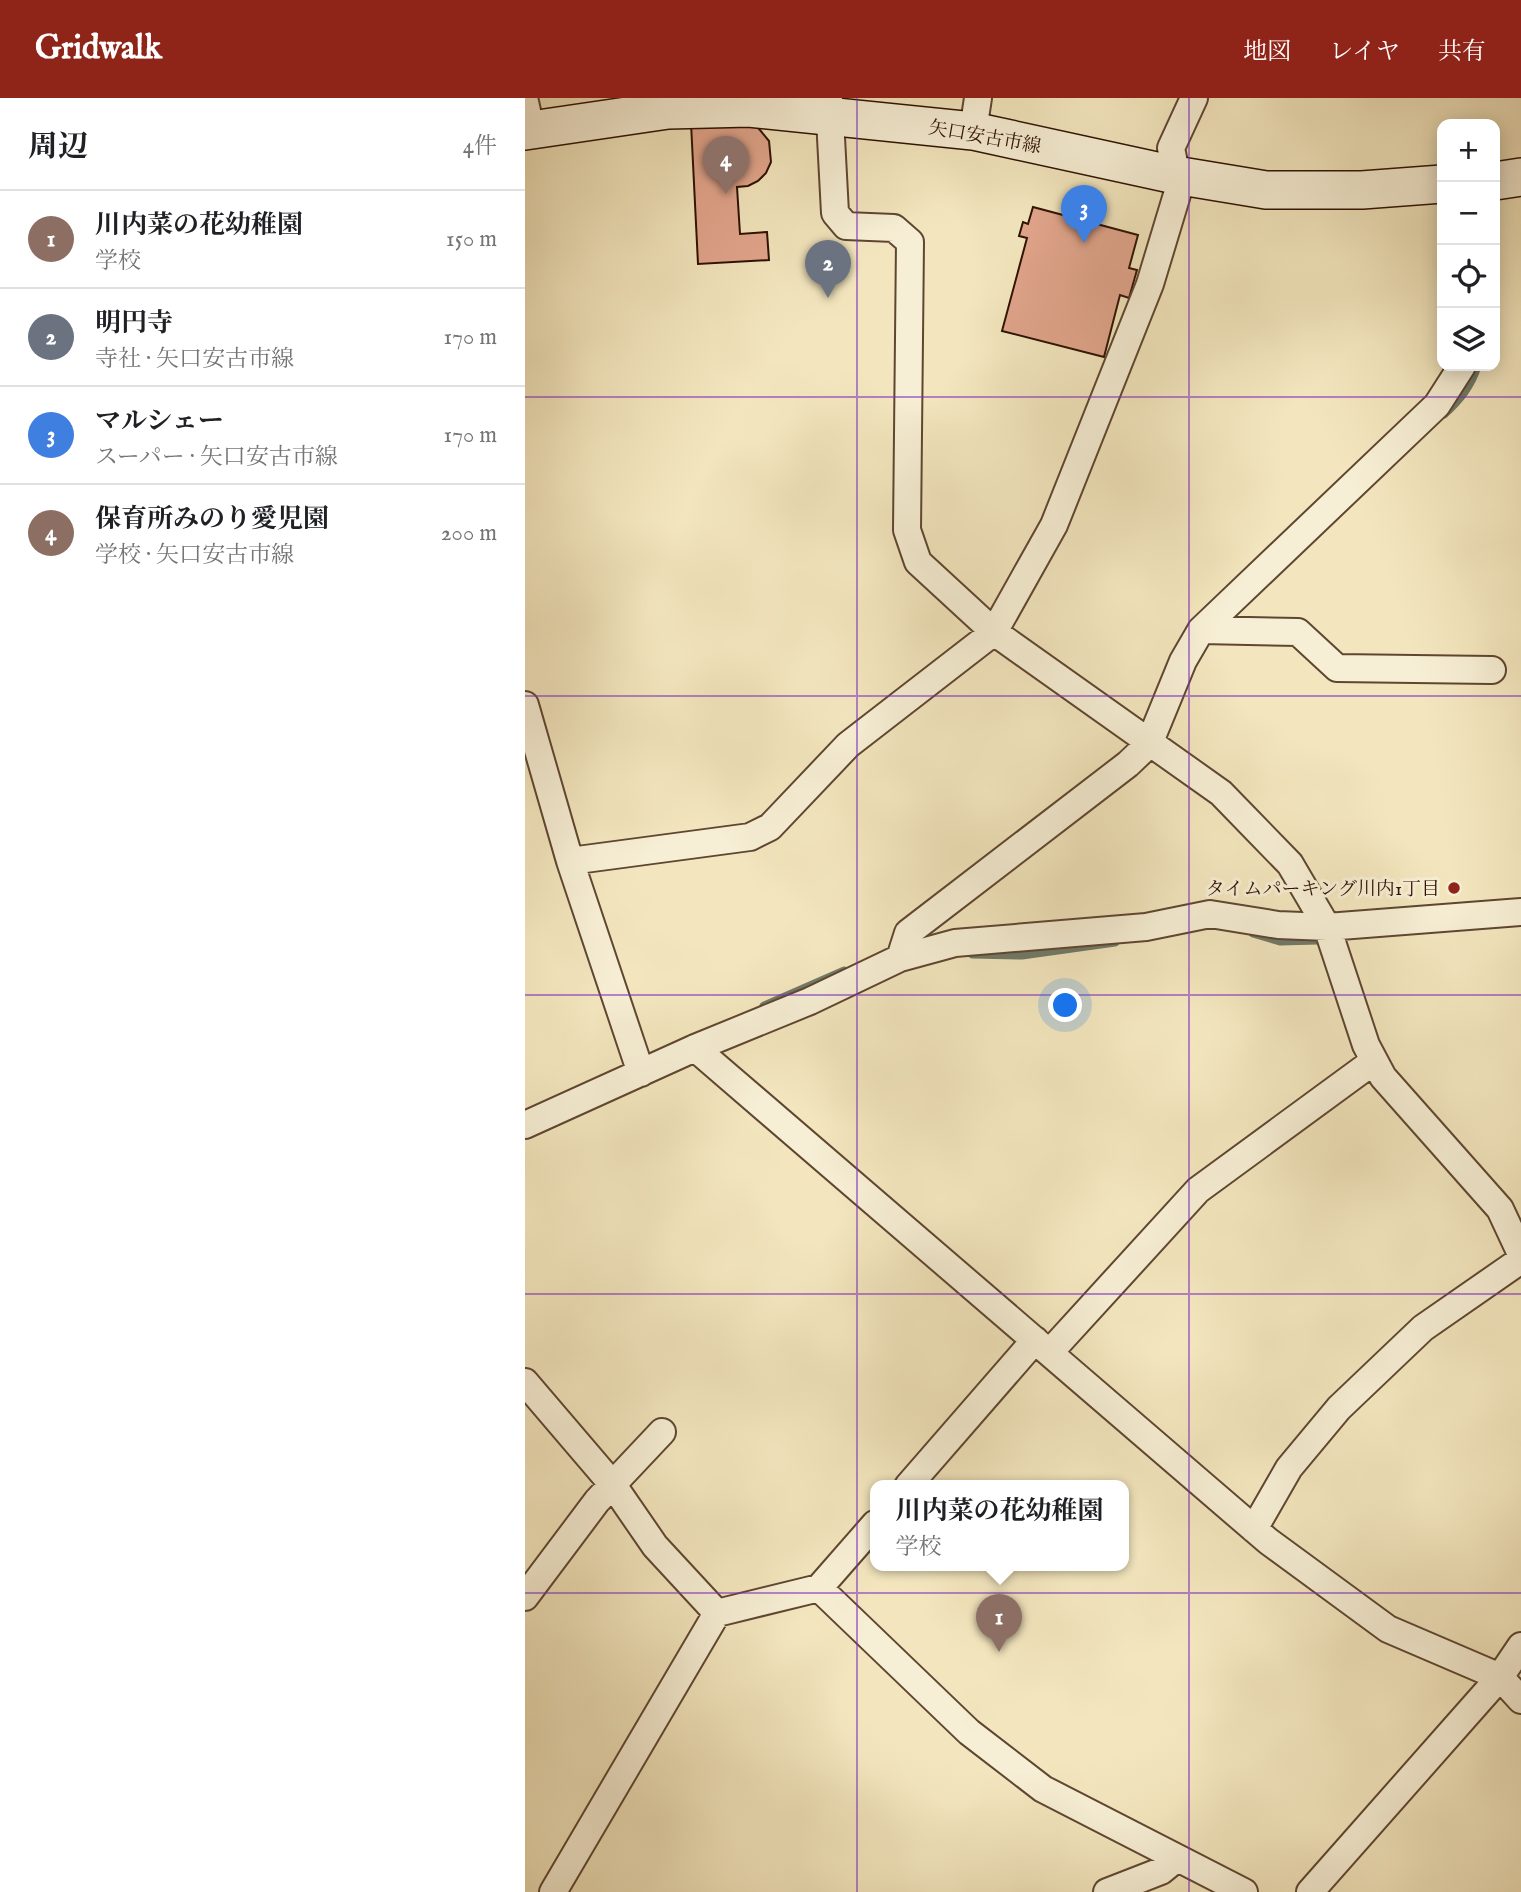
<!DOCTYPE html>
<html lang="ja">
<head>
<meta charset="utf-8">
<style>
  :root { --surface:#fff; --page:#f6f6f6; --text:#202124; --muted:#757577; --line:#e0e0e0; --accent:#8f2418 }
  body { margin:0; font-family:"IM FELL English","Noto Serif JP",serif; background:var(--page); color:var(--text) }
  .controls { position:absolute; right:21px; top:21px; display:grid; overflow:hidden; border-radius:14px; box-shadow:0 4px 18px #0003 }
  .controls button { width:63px; height:63px; display:grid; place-items:center; padding:0; border:0; border-bottom:2px solid var(--line); background:var(--surface); color:var(--text); font:35px sans-serif }
  .you { position:absolute; left:541px; top:908px; width:24px; height:24px; margin:-18px; border:5px solid #fff; border-radius:50%; background:#1a73e8; box-shadow:0 0 0 10px #1a73e833 }
  .badge { display:grid; place-items:center; width:46px; height:46px; border-radius:50%; background:var(--accent); color:#fff; font-size:23px; font-weight:700 }
  .pin { position:absolute; translate:-50% -58px; filter:drop-shadow(0 2px 4px #0008) }
  .pin::after { content:''; position:absolute; top:37px; width:24px; height:21px; background:inherit; clip-path:polygon(0 0,100% 0,50% 100%) }
  .popup { position:absolute; left:345px; top:1382px; width:259px; height:91px; box-sizing:border-box; display:grid; place-content:center; border-radius:14px; background:var(--surface); filter:drop-shadow(0 2px 5px #0005); font-size:23px; white-space:nowrap; color:var(--muted) }
  .popup b { font-size:26px; color:var(--text) }
  .popup::after { content:''; position:absolute; left:50%; top:100%; margin-left:-14px; border:14px solid transparent; border-top-color:var(--surface) }
  .list { margin:0; padding:0; list-style:none }
  h2 { display:flex; justify-content:space-between; align-items:center; height:91px; margin:0; padding:0 28px; font-size:30px }
  h2 small { font-size:23px; font-weight:400; color:var(--muted) }
  .list li { display:grid; grid-template-columns:46px 1fr auto; gap:21px; align-items:center; box-sizing:border-box; height:98px; padding:0 28px; border-top:2px solid var(--line) }
  .list b { display:block; font-size:26px; white-space:nowrap }
  .list p { margin:0; font-size:23px; white-space:nowrap; color:var(--muted) }
  .list em { font-size:23px; font-style:normal; color:var(--muted) }
  .icon { flex:none; width:38px; height:38px; fill:none; stroke:currentColor; stroke-width:2; stroke-linecap:round; stroke-linejoin:round }
  .map { position:relative; flex:none; width:996px; height:1794px; overflow:hidden }
  header { display:flex; align-items:center; gap:42px; box-sizing:border-box; height:98px; padding:0 35px; background:var(--accent); color:#fff }
  header strong { font-size:33px }
  nav { display:flex; gap:38px; margin-inline-start:auto; font-size:24px }
  main { display:flex }
  aside { flex:1; background:var(--surface) }
  .map>svg:first-child { display:block }
  .lines { fill:none; stroke-linecap:round; stroke-linejoin:round }
  .stream { stroke:#6f7a69; stroke-width:9 }
  .building { fill:#e1a58c; stroke:#2e1102; stroke-width:2 }
  .minor-casing { stroke:#5f4631; stroke-width:30 }
  .secondary-casing { stroke:#2e1102; stroke-width:40 }
  .minor { stroke:#f7efd5; stroke-width:26 }
  .secondary { stroke:#f7efd5; stroke-width:37 }
  .grid { fill:none; stroke:#7b2cbf; stroke-width:2; stroke-opacity:0.55 }
  .poi-dot { fill:#8f2418; stroke:#f7efd5; stroke-width:2.5 }
  .labels { text-anchor:middle; stroke-width:6; stroke-linejoin:round; paint-order:stroke }
  .street-label { font-size:19px; fill:#2e1102; stroke:#f7efd5 }
  .poi-label { font-size:19px; fill:#2e1102; stroke:#f7efd5; text-anchor:end }
</style>
</head>
<body>
<header>
<strong>Gridwalk</strong>
<nav><a>地図</a><a>レイヤ</a><a>共有</a></nav>
</header>
<main>
<aside>
<h2>周辺<small>4件</small></h2>
<ul class="list">
<li><span class="badge" style="background:#8d6e63">1</span><div><b>川内菜の花幼稚園</b><p>学校</p></div><em>150 m</em></li>
<li><span class="badge" style="background:#6b7280">2</span><div><b>明円寺</b><p>寺社 · 矢口安古市線</p></div><em>170 m</em></li>
<li><span class="badge" style="background:#3f7fe0">3</span><div><b>マルシェー</b><p>スーパー · 矢口安古市線</p></div><em>170 m</em></li>
<li><span class="badge" style="background:#8d6e63">4</span><div><b>保育所みのり愛児園</b><p>学校 · 矢口安古市線</p></div><em>200 m</em></li>
</ul>
</aside>
<div class="map">
<svg width="996" height="1794" viewBox="0 0 996 1794">
  <rect width="100%" height="100%" fill="#f3e6be"/>
  <filter id="stains"><feTurbulence type="fractalNoise" baseFrequency=".00286" numOctaves="4"/><feColorMatrix values="0 0 0 0 .2 0 0 0 0 .09 0 0 0 0 .02 0 0 0 .5 -.17"/></filter>
  <radialGradient id="worn" r=".72"><stop offset=".6" stop-color="#630" stop-opacity="0"/><stop offset="1" stop-color="#630" stop-opacity=".3"/></radialGradient>
  <g class="lines">
    <!-- stream -->
    <path class="stream" d="M919,316C934,302 946,288 952,268
      M728,835L755,843L793,842
      M447,856L497,857L590,844
      M239,908L319,873"/>
  </g>
  <!-- building -->
  <path class="building" d="M166,25L230,26L244,43L246,64L241,75L233,83L223,88L212,89L215,136L242,134L244,162L173,166Z
    M508,109L613,137L604,170L612,172L604,200L595,197L579,259L477,233L502,140L494,138L498,124L503,126Z"/>
  <g class="lines">
    <!-- minor casing -->
    <g class="minor-casing">
      <path id="minor" d="M304,2L310,115L321,128L369,130L385,144L382,432L393,464L469,534L696,695L765,766L802,829L841,947L858,979L975,1111L996,1156
        M0,4L6,31
        M448,33L453,0
        M676,532L773,534L812,570L967,572
        M0,607L45,763L116,975
        M45,763L225,739L245,729L323,647L469,534L529,427L625,186L654,90L646,50L669,0
        M375,860L383,835L603,666L624,646L658,563L676,532L912,307L937,268
        M170,950L743,1443L863,1531L975,1579L996,1602
        M0,1027L170,950L285,903L375,860L430,845L621,829L685,816L753,827L802,829L996,814
        M525,1254L673,1092L849,963
        M0,1284L88,1387L130,1448L192,1515L294,1490L350,1426
        M383,1388L510,1242
        M729,1431L764,1370L814,1310L898,1230L996,1162
        M294,1490L444,1634L518,1691L719,1794
        M0,1499L72,1403L137,1334
        M28,1794L192,1515
        M582,1794L636,1773L652,1760
        M785,1794L975,1579L996,1548"/>
    </g>
    <!-- secondary casing -->
    <g class="secondary-casing">
      <path id="secondary" d="M0,33L143,12L224,10L448,33L650,77L741,92H837L917,86
        M970,83L996,79"/>
    </g>
    <!-- minor -->
    <use href="#minor" class="minor"/>
    <!-- secondary -->
    <use href="#secondary" class="secondary"/>
  </g>
  <!-- grid -->
  <path class="grid" d="M332,0V1794M664,0V1794M0,299H996M0,598H996M0,897H996M0,1196H996M0,1495H996"/>
  <!-- markers -->
  <circle class="poi-dot" cx="929" cy="790" r="7"/>
  <g class="labels">
    <!-- street labels -->
    <g class="street-label">
      <text transform="translate(460 38) rotate(10)" y="7">矢口安古市線</text>
    </g>
    <!-- poi labels -->
    <g class="poi-label">
      <text x="915" y="797">タイムパーキング川内1丁目</text>
    </g>
  </g>
  <rect width="100%" height="100%" filter="url(#stains)"/>
  <rect width="100%" height="100%" fill="url(#worn)"/>
</svg>
<div class="controls">
<button>+</button>
<button>−</button>
<button><svg class="icon" aria-label="locate" viewBox="0 0 24 24"><circle cx="12" cy="12" r="6"/><path d="M12 2v4M12 18v4M2 12h4M18 12h4"/></svg></button>
<button><svg class="icon" aria-label="layers" viewBox="0 0 24 24"><path d="M12 4l9 5-9 5-9-5zM3 14l9 5 9-5"/></svg></button>
</div>
<div class="you"></div>
<div class="pin badge" style="left:474px;top:1554px;background:#8d6e63">1</div>
<div class="popup"><b>川内菜の花幼稚園</b>学校</div>
<div class="pin badge" style="left:303px;top:200px;background:#6b7280">2</div>
<div class="pin badge" style="left:559px;top:145px;background:#3f7fe0">3</div>
<div class="pin badge" style="left:201px;top:96px;background:#8d6e63">4</div>
</div>
</main>
</body>
</html>
